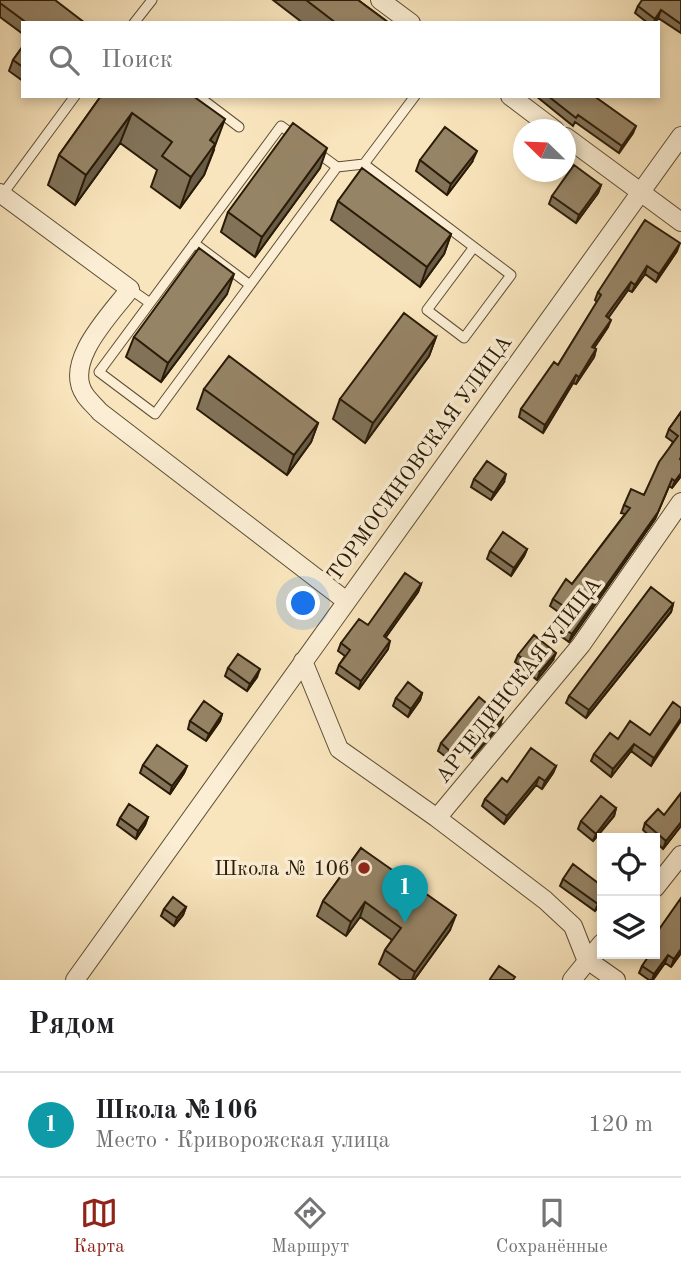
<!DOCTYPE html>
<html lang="ru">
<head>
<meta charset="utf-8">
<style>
  :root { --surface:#fff; --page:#f6f6f6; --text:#202124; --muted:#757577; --line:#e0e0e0; --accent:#8f2418 }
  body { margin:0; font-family:"Old Standard TT",serif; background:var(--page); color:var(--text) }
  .controls { position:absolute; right:21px; bottom:21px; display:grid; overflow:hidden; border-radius:0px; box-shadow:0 4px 10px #0003 }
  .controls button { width:63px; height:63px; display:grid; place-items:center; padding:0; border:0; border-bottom:2px solid var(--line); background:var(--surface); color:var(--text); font:35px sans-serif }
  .compass { position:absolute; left:513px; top:119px; width:63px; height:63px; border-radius:50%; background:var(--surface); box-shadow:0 4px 10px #0003; rotate:293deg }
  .you { position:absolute; left:304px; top:604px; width:24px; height:24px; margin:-18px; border:5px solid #fff; border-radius:50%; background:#1a73e8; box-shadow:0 0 0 10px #1a73e833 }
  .badge { display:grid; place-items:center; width:46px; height:46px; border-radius:50%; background:var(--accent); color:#fff; font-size:23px; font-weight:700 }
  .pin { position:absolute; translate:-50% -58px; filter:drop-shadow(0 2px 4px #0008) }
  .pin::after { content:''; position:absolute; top:37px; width:24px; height:21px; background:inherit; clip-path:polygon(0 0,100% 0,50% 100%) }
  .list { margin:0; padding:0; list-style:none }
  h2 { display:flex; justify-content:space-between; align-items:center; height:91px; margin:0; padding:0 28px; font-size:30px }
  h2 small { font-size:23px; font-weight:400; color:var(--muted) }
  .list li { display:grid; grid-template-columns:46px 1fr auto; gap:21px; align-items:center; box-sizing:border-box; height:105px; padding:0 28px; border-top:2px solid var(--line) }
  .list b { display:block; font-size:26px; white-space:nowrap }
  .list p { margin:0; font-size:23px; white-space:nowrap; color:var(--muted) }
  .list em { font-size:23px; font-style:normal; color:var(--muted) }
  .icon { flex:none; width:38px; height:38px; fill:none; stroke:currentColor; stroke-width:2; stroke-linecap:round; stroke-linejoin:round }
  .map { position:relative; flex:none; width:681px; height:980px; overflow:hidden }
  .search { position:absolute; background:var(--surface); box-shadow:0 4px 10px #0003; left:21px; right:21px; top:21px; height:77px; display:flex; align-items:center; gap:18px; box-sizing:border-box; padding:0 24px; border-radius:0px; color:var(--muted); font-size:26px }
  .sheet { height:196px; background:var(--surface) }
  nav { display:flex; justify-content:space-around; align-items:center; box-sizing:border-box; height:98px; border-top:2px solid var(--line); background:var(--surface); font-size:19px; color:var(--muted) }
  nav a { display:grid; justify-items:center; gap:4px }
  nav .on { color:var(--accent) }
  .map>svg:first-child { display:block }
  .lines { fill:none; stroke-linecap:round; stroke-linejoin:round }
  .lane-casing { stroke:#5e4e34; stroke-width:11 }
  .street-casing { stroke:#5e4e34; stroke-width:20 }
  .lane { stroke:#fbeed4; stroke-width:9 }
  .street { stroke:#fbeed4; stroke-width:18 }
  .wall { fill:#817258; stroke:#2a1b07; stroke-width:2 }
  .shaded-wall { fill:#695c47; stroke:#2a1b07; stroke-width:2 }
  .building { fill:#968466; stroke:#2a1b07; stroke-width:2 }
  .poi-dot { fill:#8f2418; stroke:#fbeed4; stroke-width:2.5 }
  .labels { text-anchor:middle; stroke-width:7; stroke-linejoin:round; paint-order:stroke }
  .street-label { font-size:21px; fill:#2a1b07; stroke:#fbeed4 }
  .poi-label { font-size:21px; fill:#2a1b07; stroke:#fbeed4; text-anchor:end }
</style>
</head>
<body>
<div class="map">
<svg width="681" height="980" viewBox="0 0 681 980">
  <rect width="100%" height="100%" fill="#f9e5bd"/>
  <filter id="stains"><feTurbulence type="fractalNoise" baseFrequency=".00286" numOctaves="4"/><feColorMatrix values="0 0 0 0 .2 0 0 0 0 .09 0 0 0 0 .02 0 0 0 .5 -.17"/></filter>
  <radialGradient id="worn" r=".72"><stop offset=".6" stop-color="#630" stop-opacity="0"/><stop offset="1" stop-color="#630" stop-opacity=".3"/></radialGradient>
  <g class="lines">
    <!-- lane casing -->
    <g class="lane-casing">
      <path id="lane" d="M134,23L152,0
        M198,96L239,127
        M281,126L337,167L155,414L99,372Z
        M364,164L511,275L464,338L427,310L474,247
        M337,167L364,164L415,96
        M2,195L75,96
        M194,243L250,285
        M130,289L150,303"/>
    </g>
    <!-- street casing -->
    <g class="street-casing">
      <path id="street" d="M380,0L411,23
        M510,96L555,130
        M566,137L681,222
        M0,193L130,289C112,313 62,362 85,395C89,401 95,406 100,412L345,600
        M303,661L339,749L437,818L545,900L573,926L586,959L616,980
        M437,818L581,645L681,502
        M655,888L681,855
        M75,980L681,136
        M572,980L602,943"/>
    </g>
    <!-- lane -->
    <use href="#lane" class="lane"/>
    <!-- street -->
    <use href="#street" class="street"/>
  </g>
  <!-- wall -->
  <path class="wall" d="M0,0L85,23H23V34L0,17Z
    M273,0H358L389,23H303Z
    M681,0V33L658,18L655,23H648L635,13L638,6Z
    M23,46V81L9,71L13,60Z
    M101,96L214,150L204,175L180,208L151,187L157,170L120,143L75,205L48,185L59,155Z
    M536,96H594L633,133L619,153L575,122L573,126Z
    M420,160L472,162L447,195L416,171Z
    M320,168L255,257L221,232L228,212Z
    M601,185L598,193L576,223L549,204L552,196Z
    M338,201L451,234L444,254L420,287L331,220Z
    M677,251L656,282L645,274L632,292L628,290L608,318V327L594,348L596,349L594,357L576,384L573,383L543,433L519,417L521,409L558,365L597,302L595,300L598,292Z
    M227,294L161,382L126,357L134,337Z
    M436,337L429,356L365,443L333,419L340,399Z
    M204,389L318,423L311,442L287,475L197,409Z
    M681,412V476L672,488L669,486L655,519L569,642L558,634L560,626L567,618L550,606L553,599L572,584L625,514L621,513L624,505L644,495L673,442L666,437L669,429Z
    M474,479L504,482L491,500L471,487Z
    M527,549L524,556L511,576L487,559L490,551Z
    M421,584L418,592L385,638L388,649L359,689L336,673L339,665L345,656L338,651L341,643L368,625Z
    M673,604L671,612L586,718L566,703L569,696Z
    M518,655L553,660L537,680L515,662Z
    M228,668L257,677L247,691L225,676Z
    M422,693L420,700L408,717L393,706L396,698Z
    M681,708L651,766L631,751L611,777L591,761L594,754L618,739L650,735Z
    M222,714L220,721L206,741L188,729L190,721Z
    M500,725L472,758L460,748L450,760L438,751L441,743Z
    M143,765L187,766L184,773L170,794L140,773Z
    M556,766L553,773L542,789L536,785L504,824L482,806L485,799L507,782Z
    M616,808L614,816L593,841L578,829L581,821Z
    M664,815L681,826L663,849L655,841V838H652L643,830L645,823Z
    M148,817L145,825L136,839L117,825L120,818Z
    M361,848L450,930L414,980H401L379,964L385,950L392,940L360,917L346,936L317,916L323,901Z
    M563,879L600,884L602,881V901L595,911L560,886Z
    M186,907L183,915L174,926L161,916L164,909Z
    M655,935L681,953L671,967L665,963L653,980H649L639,973L642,966L655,954Z"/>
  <!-- shaded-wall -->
  <path class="shaded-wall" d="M661,10L658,18L655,23H654L655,19Z
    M132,113L120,143L75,205L86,175Z
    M225,119L204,175L180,208L191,177L210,140Z
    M636,126L633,133L619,153L622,146Z
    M327,148L320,168L255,257L262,237Z
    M477,151L472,162L447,195L451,184Z
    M601,185L598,193L576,223L579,215Z
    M451,234L444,254L420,287L427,267Z
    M680,243L677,251L656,282L659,274Z
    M647,266L645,274L632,292L635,285Z
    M234,274L227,294L161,382L168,363Z
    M631,282L628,290L604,324L606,316Z
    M611,320L608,327L590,354L592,347Z
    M436,337L429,356L365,443L373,423Z
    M596,349L594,357L576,384L579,377Z
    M576,375L573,383L543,433L545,425Z
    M318,423L311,442L287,475L294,455Z
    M681,473V476L672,488L675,481Z
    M506,474L504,482L491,500L494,493Z
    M669,486L655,519L569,642L572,634Z
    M527,549L524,556L511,576L514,568Z
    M421,584L418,592L381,644L384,636Z
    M673,604L671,612L586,718L589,710Z
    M390,641L388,649L359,689L361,681Z
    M556,653L553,660L537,680L540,672Z
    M260,669L257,677L247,691L250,684Z
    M422,693L420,700L408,717L411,709Z
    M222,714L220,721L206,741L209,734Z
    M503,717L500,725L472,758L475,750Z
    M681,718V721L651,766L654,758Z
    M463,740L460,748L450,760L452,753Z
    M634,744L631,751L611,777L613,769Z
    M187,766L184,773L170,794L172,786Z
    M556,766L553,773L542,789L545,781Z
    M539,777L536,785L504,824L507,816Z
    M616,808L614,816L593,841L596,834Z
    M148,817L145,825L136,839L138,831Z
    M681,822V826L663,849L666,841Z
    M602,897V901L595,911L598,904Z
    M365,902L360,917L346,936L351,922Z
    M186,907L183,915L174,926L177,918Z
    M456,915L450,930L414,980H412L415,972Z
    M681,949V953L671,967L674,959Z
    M668,955L665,963L652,980L654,974Z"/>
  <!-- building -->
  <path class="building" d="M0,0H55L85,23H27L0,3Z
    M306,0H358L389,23H336Z
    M642,0H681V24L661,10L655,19L638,6Z
    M23,46V67L13,60Z
    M101,96H193L225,119L210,140L215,144L191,177L162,156L172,142L132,113L86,175L59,155Z
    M548,96H594L636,126L622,146L578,115L576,118Z
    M293,123L327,148L262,237L228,212Z
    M445,127L477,151L451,184L420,160Z
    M574,165L601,185L579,215L552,196Z
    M362,168L451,234L427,267L338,201Z
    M645,220L680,243L659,274L647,266L635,285L631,282L606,316L611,320L592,347L596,349L579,377L576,375L545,425L521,409L554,362L558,365L601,295L598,292Z
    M199,248L234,274L168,363L134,337Z
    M404,313L436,337L373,423L340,399Z
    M229,356L318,423L294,455L204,389Z
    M681,412V457L680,459L681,460V473L675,481L672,479L658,512L572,634L560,626L571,611L553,599L566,579L572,584L630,508L624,505L631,489L644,495L659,462L678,436L669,429Z
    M487,461L506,474L494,493L474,479Z
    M503,532L527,549L514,568L490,551Z
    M405,573L421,584L384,636L390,641L361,681L339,665L350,650L341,643L359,619L368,625Z
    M651,587L673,604L589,710L569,696Z
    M534,635L556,653L540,672L518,655Z
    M238,654L260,669L250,684L228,668Z
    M408,682L422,693L411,709L396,698Z
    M479,697L503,717L475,750L463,740L452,753L441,743Z
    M204,701L222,714L209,734L190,721Z
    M673,702L681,708V718L654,758L634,744L613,769L594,754L610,733L618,739L630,721L650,735Z
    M157,745L187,766L172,786L143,765Z
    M531,748L556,766L545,781L539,777L507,816L485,799L502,778L507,782Z
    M681,793V822L666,841L645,823L658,809L664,815Z
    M601,796L616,808L596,834L581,821Z
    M129,804L148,817L138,831L120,818Z
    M361,848L456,915L415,972L385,950L401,928L365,902L351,922L323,901Z
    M573,864L602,886V897L598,904L563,879Z
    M173,897L186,907L177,918L164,909Z
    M681,898V949L674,959L668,955L654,974L642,966L650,954H655V935Z
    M499,966L515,977L513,980H492L490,979Z"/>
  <!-- markers -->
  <circle class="poi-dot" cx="364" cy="868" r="7"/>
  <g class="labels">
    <!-- street labels -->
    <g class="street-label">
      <text transform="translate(419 458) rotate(-54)" y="7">ТОРМОСИНОВСКАЯ УЛИЦА</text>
      <text transform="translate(518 680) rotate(-52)" y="7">АРЧЕДИНСКАЯ УЛИЦА</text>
    </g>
    <!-- poi labels -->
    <g class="poi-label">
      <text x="350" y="875">Школа № 106</text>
    </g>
  </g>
  <rect width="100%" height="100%" filter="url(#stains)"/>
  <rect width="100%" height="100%" fill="url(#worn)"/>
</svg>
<div class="controls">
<button><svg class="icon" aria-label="locate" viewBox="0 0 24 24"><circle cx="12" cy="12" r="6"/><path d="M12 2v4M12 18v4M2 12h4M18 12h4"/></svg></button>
<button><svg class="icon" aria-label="layers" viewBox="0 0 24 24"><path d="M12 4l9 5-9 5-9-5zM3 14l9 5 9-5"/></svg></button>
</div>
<svg class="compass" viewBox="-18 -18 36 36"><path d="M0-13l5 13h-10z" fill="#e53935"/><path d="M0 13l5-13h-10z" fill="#757577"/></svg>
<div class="you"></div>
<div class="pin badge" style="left:405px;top:923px;background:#0f9aa8">1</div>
<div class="search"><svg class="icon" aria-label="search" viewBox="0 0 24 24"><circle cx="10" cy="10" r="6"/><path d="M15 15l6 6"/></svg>Поиск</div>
</div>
<section class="sheet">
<h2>Рядом<small></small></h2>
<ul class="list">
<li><span class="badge" style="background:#0f9aa8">1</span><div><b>Школа №106</b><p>Место · Криворожская улица</p></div><em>120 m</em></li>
</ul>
</section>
<nav>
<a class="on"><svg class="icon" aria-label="map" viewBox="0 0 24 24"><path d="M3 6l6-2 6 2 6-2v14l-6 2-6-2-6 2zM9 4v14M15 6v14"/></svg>Карта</a>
<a><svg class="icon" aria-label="directions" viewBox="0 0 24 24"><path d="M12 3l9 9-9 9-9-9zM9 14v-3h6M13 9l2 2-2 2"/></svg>Маршрут</a>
<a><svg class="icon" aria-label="saved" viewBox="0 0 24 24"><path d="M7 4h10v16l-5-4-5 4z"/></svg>Сохранённые</a>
</nav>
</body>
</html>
